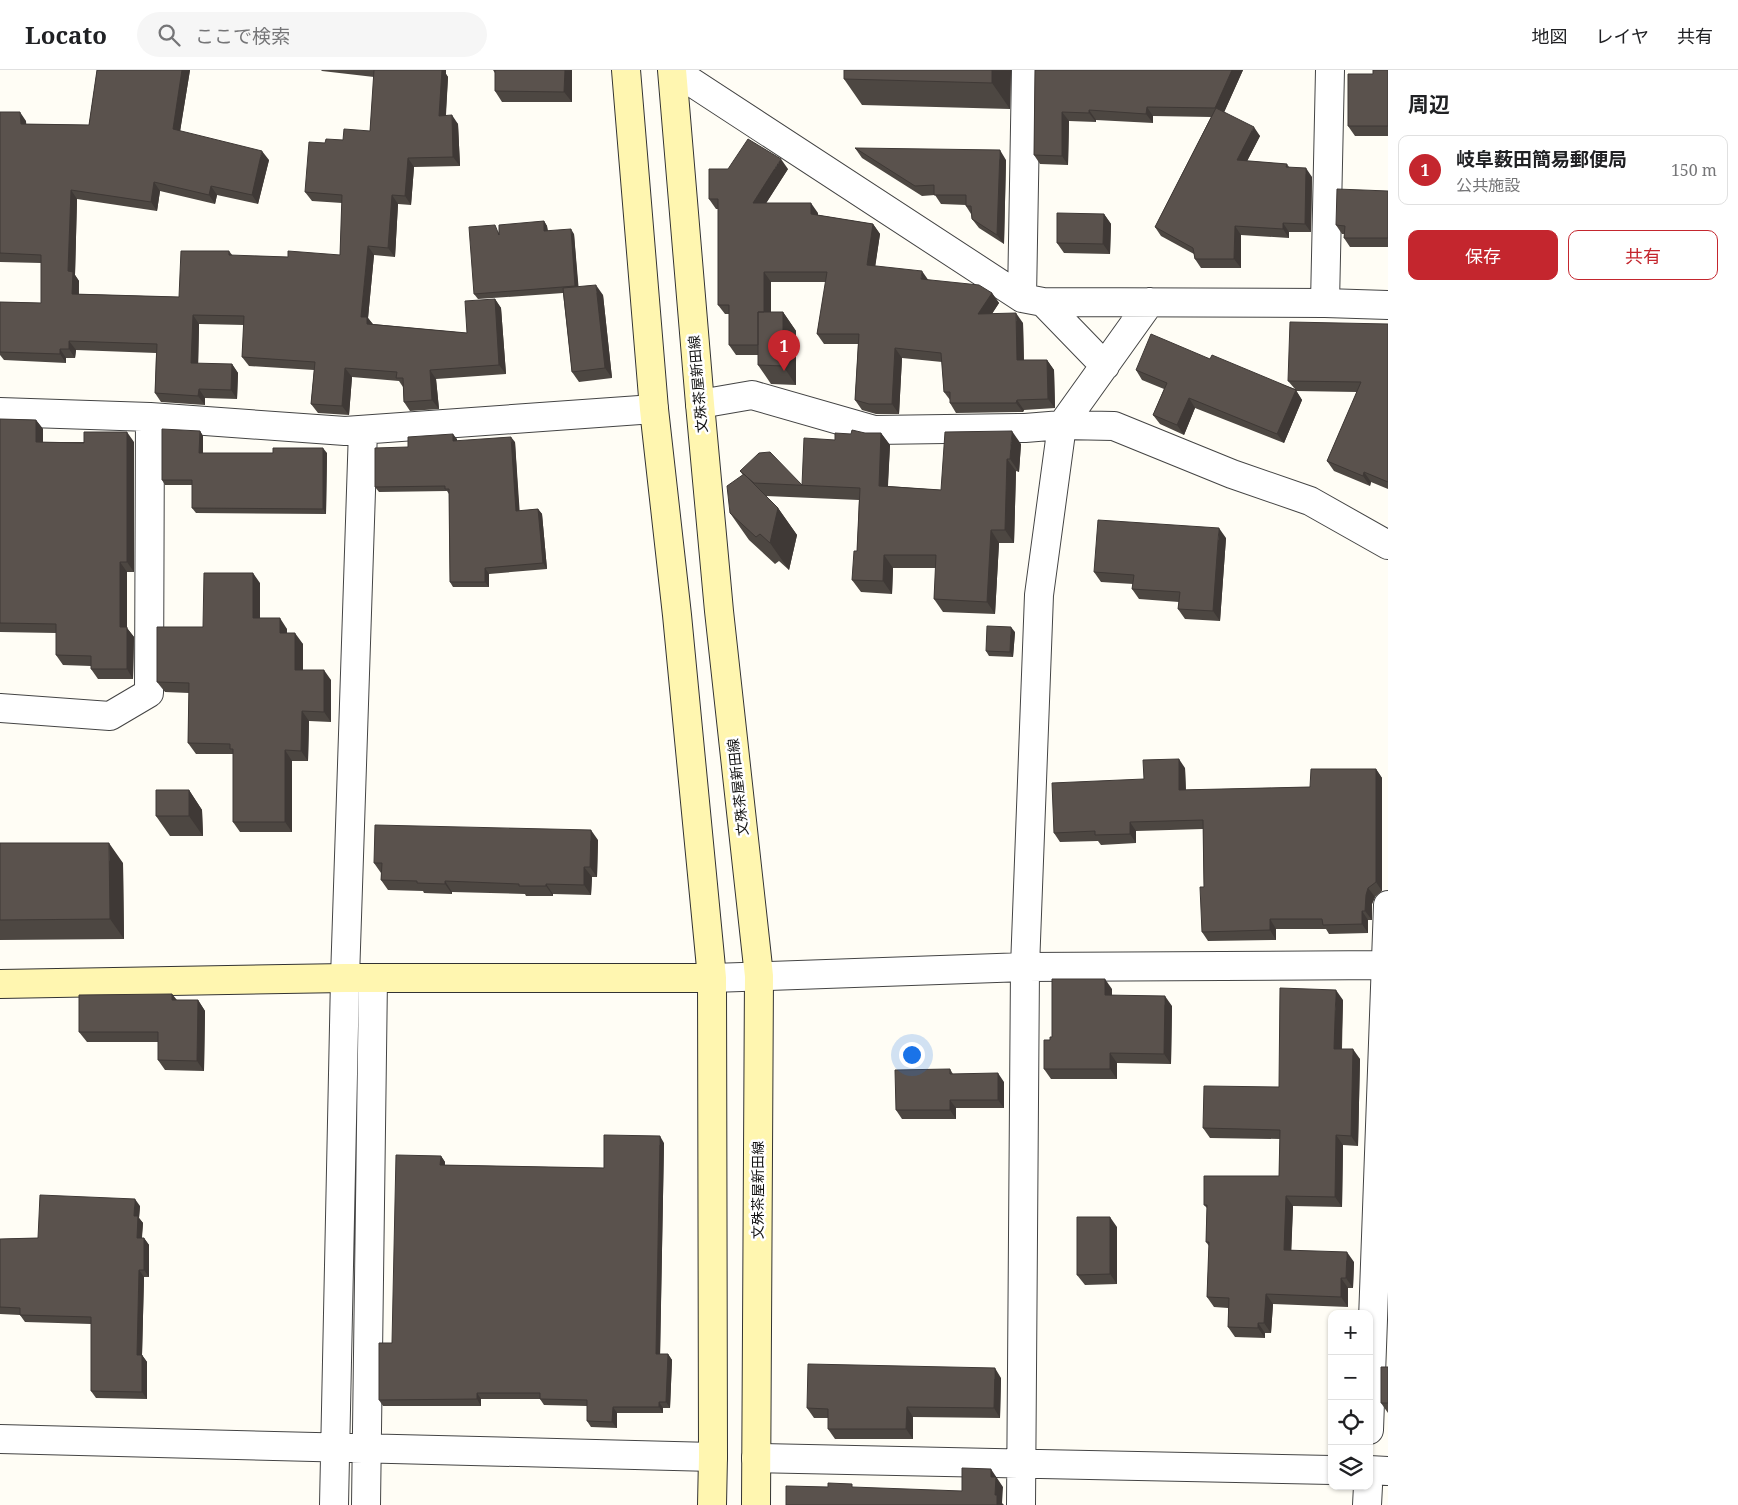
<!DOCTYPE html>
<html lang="ja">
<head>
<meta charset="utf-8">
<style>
  :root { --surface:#fff; --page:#f6f6f6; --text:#202124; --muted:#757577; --line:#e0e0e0; --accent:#c4262e }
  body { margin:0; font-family:"Noto Serif","Noto Sans JP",serif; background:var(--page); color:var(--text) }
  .controls { position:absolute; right:15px; bottom:15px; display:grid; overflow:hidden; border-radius:10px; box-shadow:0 1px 4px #0004 }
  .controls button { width:45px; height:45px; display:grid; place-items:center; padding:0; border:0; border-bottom:1px solid var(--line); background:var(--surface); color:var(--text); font:25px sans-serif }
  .you { position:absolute; left:911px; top:984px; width:18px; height:18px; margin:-12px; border:4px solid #fff; border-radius:50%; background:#1a73e8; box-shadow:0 0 0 8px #1a73e833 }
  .badge { display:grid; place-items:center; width:32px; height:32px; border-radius:50%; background:var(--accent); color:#fff; font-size:16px; font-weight:700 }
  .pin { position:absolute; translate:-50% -41px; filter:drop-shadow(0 1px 2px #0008) }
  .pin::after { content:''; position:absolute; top:26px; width:18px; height:15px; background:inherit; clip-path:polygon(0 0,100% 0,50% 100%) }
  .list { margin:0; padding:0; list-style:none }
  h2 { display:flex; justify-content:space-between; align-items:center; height:65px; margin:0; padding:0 20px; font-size:21px }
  h2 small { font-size:16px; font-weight:400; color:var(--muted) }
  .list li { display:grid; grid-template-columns:32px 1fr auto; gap:15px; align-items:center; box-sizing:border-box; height:70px; margin:0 10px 10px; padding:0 10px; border:1px solid var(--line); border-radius:10px }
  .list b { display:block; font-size:19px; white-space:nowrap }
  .list p { margin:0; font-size:16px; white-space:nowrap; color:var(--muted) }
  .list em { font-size:16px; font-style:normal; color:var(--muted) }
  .actions { display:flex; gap:10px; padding:15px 20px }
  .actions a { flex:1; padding:11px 0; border:1px solid var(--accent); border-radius:10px; text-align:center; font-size:18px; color:var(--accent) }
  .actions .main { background:var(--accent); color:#fff }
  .icon { flex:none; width:28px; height:28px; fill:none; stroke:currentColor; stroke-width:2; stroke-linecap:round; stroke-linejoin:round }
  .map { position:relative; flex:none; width:1388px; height:1435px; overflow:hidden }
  header { display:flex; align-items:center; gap:30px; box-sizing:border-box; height:70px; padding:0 25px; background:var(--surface); border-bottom:1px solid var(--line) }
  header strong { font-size:24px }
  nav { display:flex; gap:28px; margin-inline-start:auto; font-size:18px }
  .search { width:350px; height:45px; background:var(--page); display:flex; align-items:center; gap:12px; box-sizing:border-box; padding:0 18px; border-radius:28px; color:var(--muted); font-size:19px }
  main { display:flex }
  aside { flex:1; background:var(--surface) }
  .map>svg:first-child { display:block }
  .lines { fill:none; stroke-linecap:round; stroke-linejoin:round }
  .street-casing { stroke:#444; stroke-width:30 }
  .secondary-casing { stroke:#333; stroke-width:30 }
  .street { stroke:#fff; stroke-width:28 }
  .secondary { stroke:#fff6b0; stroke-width:28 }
  .wall { fill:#4d4742 }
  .shaded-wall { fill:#3f3936 }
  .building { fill:#5a524d; stroke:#3f3936 }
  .labels { text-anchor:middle; stroke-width:5; stroke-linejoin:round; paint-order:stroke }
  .street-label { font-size:14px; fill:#111; stroke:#fff }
</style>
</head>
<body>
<header>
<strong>Locato</strong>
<div class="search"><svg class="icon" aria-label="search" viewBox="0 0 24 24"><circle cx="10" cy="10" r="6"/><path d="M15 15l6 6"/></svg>ここで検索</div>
<nav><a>地図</a><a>レイヤ</a><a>共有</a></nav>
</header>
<main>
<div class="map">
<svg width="1388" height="1435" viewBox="0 0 1388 1435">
  <rect width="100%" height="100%" fill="#fffdf5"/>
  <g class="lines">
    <!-- street casing -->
    <g class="street-casing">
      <path id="street" d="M673,0L1022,228L1043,232L1325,233L1388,235
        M1022,228L1026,0
        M1043,232L1105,296
        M1325,233L1330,0
        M700,334L752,325L874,360L1025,358L1062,355L1114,356L1232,404L1310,431L1388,475
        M0,342L150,347L345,361L654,339
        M0,638L110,646L149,623L150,347
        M712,908L1025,897L1388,895
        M1369,1360L1388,835
        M0,1369L713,1387
        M756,1388L1332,1400
        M1369,1400L1388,1401
        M334,1435L345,908L363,360
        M366,1435L373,908
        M1021,1435L1025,897L1039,525L1062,355L1150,232
        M1367,1435L1368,1416"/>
    </g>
    <!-- secondary casing -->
    <g class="secondary-casing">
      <path id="secondary" d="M626,0L654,339L677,545L712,908L713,1387L712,1435
        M672,0L700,334L719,541L759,906L756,1435
        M0,914L345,908H712"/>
    </g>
    <!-- street -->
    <use href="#street" class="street"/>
    <!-- secondary -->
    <use href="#secondary" class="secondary"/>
  </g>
  <!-- wall -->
  <path class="wall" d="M97,0H190L180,61L269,90L258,134L217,125L215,134L160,121L157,141L77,129L75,205L79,211V224L179,227L229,181L233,186L288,187L340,185L342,133L312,131L305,122L325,73L343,70L370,61L374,7L322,1L321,0H446V4L448,7L446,45L458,54L460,96L414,97L411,135L398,134L395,187L374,185L368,248L373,254L467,263L495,229L501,238L506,304L436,309L439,339L410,341L404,332L403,317L399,311L352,307L349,345L318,343L311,334L314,300L249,296L242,287L244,255L199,254L198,294H232L238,303L237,329L205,328V335L161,332L155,323L156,283L76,280L75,288H66V293L4,290L0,285V232L41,233V193L0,192V42L26,51V54L89,55Z
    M493,0H572V32H502L495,21V3Z
    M844,0H1011L1010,39L862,35L844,9Z
    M1035,0H1243L1224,42L1260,66L1247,91L1287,94L1289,97L1312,107L1311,162H1289V168L1241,165V198H1201L1195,189L1194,184L1161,166L1155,157L1211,47L1153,46V53L1096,50V52L1069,51L1068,95L1040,94L1034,85Z
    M1388,0V66H1355L1348,56L1373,4Z
    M855,78L1006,90L1004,174L979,158L972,149L971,144L966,136V135L941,134L935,125L922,126L862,88Z
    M728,99H788L766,133L818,143V145L873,154L880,164L875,196L928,210L992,223L999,233L992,244L1023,253L1024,290H1047L1054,300L1055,338L1024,340L1023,342L956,343L950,333V330L944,322L942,292L902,288L899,344H876L862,340L855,330L858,274H824L817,264L826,212H771V242H783L796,261V315L771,314L758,295V285H736L729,275V244H725L718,235V139H716L709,129Z
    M1388,121V177H1350L1344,168V164H1342L1336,155Z
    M1104,144L1111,154L1110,184L1064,183L1057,173Z
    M544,151L547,156L548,161L574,164L578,217L603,225L612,308L579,312L572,302L563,223L478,229L474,224L499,161Z
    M1388,254V419L1371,412L1370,416L1334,401L1327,391L1357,322L1296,321L1302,330L1284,373L1195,338L1184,365L1160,354L1153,345L1164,319L1142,310L1136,300L1210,289L1295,319L1288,311Z
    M0,349L36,350L43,359V372H134V502H127V558L134,567L133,609H98L91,599V596L63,595L56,585V563L0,562Z
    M200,361L203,366V383H327L326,444L196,443L192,438V415H165L162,410Z
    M865,363H881L890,375L888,416L941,420L1021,374L1019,402L1016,401L1014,473H999L995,544L943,542L934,529L936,498H893L892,524L861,522L852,510L857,481L859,430L766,426L778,438L797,465L789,500L779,491L775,494L749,470L730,443L743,405L740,401L802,415L835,370L851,364Z
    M457,369V371L515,372L519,441L538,439L542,444L547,499L489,504V517H453L450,512L449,424L447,421L379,422L375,417L408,377Z
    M1226,468L1220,551L1185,549L1178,539L1179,532L1139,529L1132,519L1133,514L1101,512L1094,502Z
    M260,513V548L287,559V563L303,574V600L331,610V652L309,651L308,691H292V762H240L233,752V684H196L188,673L189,623L165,622L157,612L203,557Z
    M1015,562L1013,587L989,586L986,581Z
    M1185,698L1186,720L1310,717L1376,699L1382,708V821L1375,827L1372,834V850H1368V863L1329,864L1326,859H1276V870L1208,871L1202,862L1204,817L1203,759L1136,761V773L1101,775L1098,771L1060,772L1054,763L1144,709Z
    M189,720L202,740L203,766H170L156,746Z
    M598,770L597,807H592L591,825L553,824V826H526L525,824L452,822V824L424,823L423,821L388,820L381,810V803L374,793Z
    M0,773L123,793L124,869L0,870Z
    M1112,919V925L1172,936L1171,994L1117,993V1009H1051L1044,999L1050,970L1052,967Z
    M172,924L177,930H198L205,941L204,1001L165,1000L158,990V972H87L79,962Z
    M1343,930L1342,979L1360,989L1358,1076L1343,1075L1342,1137L1293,1136L1291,1180L1354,1192L1353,1218H1348V1237L1273,1234L1271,1263H1265V1268L1235,1267L1228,1257V1238L1214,1237L1207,1227L1209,1176L1206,1172L1207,1138L1204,1135L1279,1106L1280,1069L1210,1068L1203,1058L1279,1017Z
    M950,999L953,1004L1004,1012V1038H956V1049H902L896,1040Z
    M664,1073L660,1284H668L672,1290L670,1338H663V1343H617V1358L591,1357L587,1351V1336L544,1335L540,1329H481V1336H383L379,1330L392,1273L441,1086L445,1092V1095L604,1098Z
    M140,1136L139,1148L143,1153L142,1168H144L149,1175V1207H144L142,1285L147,1292V1329L96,1328L91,1321V1254L25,1252L20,1245L0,1244V1169L38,1168Z
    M1117,1157V1214L1085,1215L1077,1205Z
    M1388,1297V1343L1381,1333Z
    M1001,1308L1000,1348L913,1347V1369H835L828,1359V1348H814L807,1338Z"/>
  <!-- shaded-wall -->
  <path class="shaded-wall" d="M182,0H190L179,68L173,59Z
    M441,0H446V4L448,7L445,55L439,46Z
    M565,0H572V32L564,22Z
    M992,0H1011L1010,39L992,13Z
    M1232,0H1243L1222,47L1215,38Z
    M1147,37L1153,46V53L1146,44Z
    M1089,40L1096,50V52L1089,43Z
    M20,42L26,51L27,63L21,54Z
    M1062,42L1069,51L1068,95L1062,86Z
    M452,45L458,54L460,96L453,87Z
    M1254,57L1260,66L1243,99L1237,90Z
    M1000,80L1006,90L1004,174L997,165Z
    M262,81L269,90L258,134L252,125Z
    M408,88L414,97L411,135L405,126Z
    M781,89L788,99L760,143L753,133Z
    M1306,98L1312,107L1311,162L1305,154Z
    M154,112L160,121L157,141L151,132Z
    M211,116L217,125L215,134L209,125Z
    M71,120L77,129L75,205L79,211L78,233L72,224L68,201Z
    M392,125L398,134L395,187L388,178Z
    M811,133L818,143V154L811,144Z
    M1104,144L1111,154L1110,184L1103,174Z
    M544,151L547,156L548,166L544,161Z
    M1283,153L1289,162V168L1283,159Z
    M873,154L880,164L874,205L867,195Z
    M1235,156L1241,165V198L1234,189Z
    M571,159L574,164L579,222L575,216Z
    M368,176L374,185L368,248L374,256L373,263L361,247Z
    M922,201L929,211L921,209Z
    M764,202L771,212V285L764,275Z
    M596,215L603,225L612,308L605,298Z
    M992,223L999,233L985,254L978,244Z
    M495,229L501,238L506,304L499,295Z
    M783,242L796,261V315L783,296Z
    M1016,243L1023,253L1024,300L1017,290Z
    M193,245L199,254L198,302L191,293Z
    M69,271L76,280L75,288L69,279Z
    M895,278L902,288L899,344L892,334Z
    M60,279L66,288V293L60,284Z
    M1047,290L1054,300L1055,338L1048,329Z
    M232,294L238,303L237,329L231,320Z
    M345,298L352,307L349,345L342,336Z
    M430,300L436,309L439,339L432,330Z
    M199,319L205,328V335L198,326Z
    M1296,320L1302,330L1284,373L1277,364Z
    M1189,328L1195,338L1184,365L1177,355Z
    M1017,330L1024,340L1023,342L1016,333Z
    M36,350L43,359V382L36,372Z
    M200,361L203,366V388L199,383Z
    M1012,361L1021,374L1019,402L1010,389Z
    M127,362L134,372V502L127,492Z
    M881,363L890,375L887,428L879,416Z
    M453,364L457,369V376L453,371Z
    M511,367L515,372L520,446L516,441Z
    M323,378L327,383L326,444L323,439Z
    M1007,389L1016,401L1014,473L1005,460Z
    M1364,402L1371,412L1370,416L1363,406Z
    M778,438L797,465L789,500L770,473Z
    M538,439L542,444L547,499L543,493Z
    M1219,458L1226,468L1220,551L1213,541Z
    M991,460L999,473L995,544L987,532Z
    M884,485L893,498L892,524L883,511Z
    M120,492L127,502V558L134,567L133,609L127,599L120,557Z
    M485,498L489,504V517L485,512Z
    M253,503L260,513V558L253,548Z
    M280,548L287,559V574L280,563Z
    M1011,557L1015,562L1013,587L1010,582Z
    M295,563L303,574V611L295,600Z
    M324,600L331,610V652L324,642Z
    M302,641L309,651L308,691L301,681Z
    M285,680L292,691V762L285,752Z
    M1179,689L1185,698L1186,730L1179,720Z
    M1376,699L1382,708V821L1376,812Z
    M189,720L202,740L203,766L189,746Z
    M1130,752L1136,761V773L1130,764Z
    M591,760L598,770L597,807L590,797Z
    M109,773L123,793L124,869L110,849Z
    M584,797L592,807L591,825L584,815Z
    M445,811L452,822V824L445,814Z
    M546,814L553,824V826L546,816Z
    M1368,818L1375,827L1372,834V850L1365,841L1366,825Z
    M1362,841L1368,850V863L1362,854Z
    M1270,849L1276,859V870L1270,860Z
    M1105,909L1112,919V935L1105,925Z
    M1336,920L1343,930L1341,989L1334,979Z
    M172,924L179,934L172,930Z
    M1165,926L1172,936L1171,994L1164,984Z
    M198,930L205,941L204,1001L197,991Z
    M1353,979L1360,989L1358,1076L1351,1066Z
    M1110,983L1117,993V1009L1110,999Z
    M998,1003L1004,1012V1038L998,1030Z
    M950,1030L956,1038V1049L950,1040Z
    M1336,1065L1343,1075L1342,1137L1335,1127Z
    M660,1066L664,1073L660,1290L656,1284Z
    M441,1086L445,1092V1101L440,1095Z
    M1286,1126L1293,1136L1291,1190L1284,1180Z
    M135,1129L140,1136L139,1148L143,1153L141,1175L137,1168L134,1146Z
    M1110,1147L1117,1157V1214L1110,1204Z
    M144,1168L149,1175V1207L144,1200Z
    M1347,1182L1354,1192L1353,1218L1346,1208Z
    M139,1200L144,1207L142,1285L147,1292V1329L142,1322L137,1285Z
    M1341,1208L1348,1218V1237L1341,1227Z
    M1266,1224L1273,1234L1271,1263L1264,1253Z
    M1258,1253L1265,1263V1268L1258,1258Z
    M668,1284L672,1290L670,1338L666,1332Z
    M995,1298L1001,1308L1000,1348L994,1338Z
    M477,1323L481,1329V1336L477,1329Z
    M659,1332L663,1338V1343L659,1337Z
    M613,1337L617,1343V1358L612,1352Z
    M907,1337L913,1347V1369L906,1359Z
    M991,1399L1003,1417L1002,1433L1004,1435H997L991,1407Z"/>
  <!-- building -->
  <path class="building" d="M97,0H182L173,59L262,81L252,125L211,116L209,125L154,112L151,132L71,120L68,201L73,202L72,224L179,227L181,181H229V185L288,187V181L340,185L342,125L305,122L309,72L325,73L326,69L343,70L344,59L370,61L374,0H442L439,46L452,45L453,87L408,88L405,126L392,125L388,178L368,176L361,247H367V254L467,263L465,231L495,229L499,295L430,300L432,330L404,332L403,308H396L397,302L345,298L342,336L311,334L315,292L242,287L244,246L193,245L191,293L232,294L231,320L199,319L198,326L155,323L157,274L69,271V279H60V284L0,282V232L41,233V185L0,183V42H20L21,54L89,55Z
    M495,0H565L564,22L495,21Z
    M844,0H992V13L844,9Z
    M1035,0H1232L1215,38L1147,37L1146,44L1089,40V43L1062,42V86L1034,85Z
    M1373,0H1388V56H1348V4H1373Z
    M1216,38L1254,57L1237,90L1287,94L1286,97L1306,98L1305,154L1283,153V159L1235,156L1234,189H1195L1193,178L1155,157Z
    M748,69L781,89L753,133H811V144L873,154L867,195L922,201L921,209L979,215L992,223L978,244L1016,243L1017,290H1047L1048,329L1017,330L1016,333H950V322H944L941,283L895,278L892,334H869L855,330L859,264H817L827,202H764V242H758V275H729V235H718V129H709V99H728Z
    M855,78L1000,80L997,165L972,149L971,136H966V125H934V115L915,116Z
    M1337,119L1388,121V168H1344L1345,156L1336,155Z
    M1057,143L1104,144L1103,174L1057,173Z
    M544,151V161L571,159L575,216L474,224L469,157L495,155L499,165V155Z
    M596,215L605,298L572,302L563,218Z
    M758,242H783V296L758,295Z
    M1290,252L1388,254V412L1364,402L1363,406L1327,391L1361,312L1288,311Z
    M1151,264L1210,289L1212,285L1296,320L1277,364L1189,328L1177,355L1153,345L1167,313L1136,300Z
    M0,349L36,350V372L84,373V362H127V492H120V557H127V599H91V586L56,585V554L0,553Z
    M162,359L200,361L199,383H273V378H323V439L192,438V410H162Z
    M852,360L865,363H881L879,416L941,420L945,362L1012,361L1010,389H1007L1005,460H991L987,532L934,529L936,485H884L883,511L852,510L854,481H857L860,418L754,413L740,401L759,383L770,382L802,415L804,368L835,370V363L851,364Z
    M453,364V371L511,367L516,441L538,439L543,493L485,498V512H450L449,419H445V416L375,417V378L408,377V367Z
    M744,404L778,438L770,473L760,464L756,467L730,443L727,416Z
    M1098,450L1219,458L1213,541L1178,539L1180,522L1132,519L1134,505L1094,502Z
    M204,503H253V548H280V563H295V600H324V642L302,641L301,681L285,680V752H233V679H230V674L188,673L189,613L157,612V557H203Z
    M987,556L1011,557L1010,582L986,581Z
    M1179,689V720L1310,717L1311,699H1376V812L1368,818L1366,825L1365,841H1362V854L1323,855L1322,849H1270V860L1202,862L1200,817H1204L1203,750L1130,752V764L1095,765V761L1054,763L1052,713L1144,709L1143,690Z
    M156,720H189V746H156Z
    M375,755L591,760L590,797H584V815L546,814V816H519V814L445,811V814L417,813V811L381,810L382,793H374Z
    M0,773H109L110,849L0,850Z
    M1052,909H1105V925L1165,926L1164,984L1110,983V999H1044V970H1050V967H1052Z
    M1280,918L1336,920L1334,979H1353L1351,1066L1336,1065L1335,1127L1286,1126L1284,1180L1347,1182L1346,1208H1341V1227L1266,1224L1264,1253H1258V1258L1228,1257L1229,1228L1207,1227L1209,1172H1206L1207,1135H1204V1106H1279L1280,1060L1203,1058L1204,1016L1279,1017Z
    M172,924V930H198L197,991L158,990V962H79V925Z
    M950,999V1004L998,1003V1030H950V1040H896L895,1000Z
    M604,1065L660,1066L656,1284H668L666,1332H659V1337H613L612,1352L587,1351V1330L540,1329V1323H477V1329L379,1330V1273H392L396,1085L441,1086L440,1095L604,1098Z
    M40,1125L135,1129L134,1146H138L137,1168H144V1200H139L137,1285H142V1322L91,1321V1247L20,1245V1238L0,1237V1169L38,1168Z
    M1077,1147H1110V1204L1077,1205Z
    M808,1294L995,1298L994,1338L907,1337L906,1359H828V1339L807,1338Z
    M1381,1297H1388V1333H1381Z
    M962,1398L991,1399V1407H996L995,1425H997V1435H786V1416L828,1417V1413L852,1414V1417L962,1421Z"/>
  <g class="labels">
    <!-- street labels -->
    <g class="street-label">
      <text transform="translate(698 314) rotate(-95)" y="5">文殊茶屋新田線</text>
      <text transform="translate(738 717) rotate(-96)" y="5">文殊茶屋新田線</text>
      <text transform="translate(758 1120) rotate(-90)" y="5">文殊茶屋新田線</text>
    </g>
  </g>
</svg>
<div class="controls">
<button>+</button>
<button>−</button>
<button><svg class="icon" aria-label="locate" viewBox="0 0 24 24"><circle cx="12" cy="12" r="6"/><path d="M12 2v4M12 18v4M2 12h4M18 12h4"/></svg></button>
<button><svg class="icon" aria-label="layers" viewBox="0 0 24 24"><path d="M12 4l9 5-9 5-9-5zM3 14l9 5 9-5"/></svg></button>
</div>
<div class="you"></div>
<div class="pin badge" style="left:784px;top:301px">1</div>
</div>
<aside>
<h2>周辺<small></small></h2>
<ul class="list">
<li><span class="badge">1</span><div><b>岐阜薮田簡易郵便局</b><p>公共施設</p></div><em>150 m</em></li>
</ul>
<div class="actions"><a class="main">保存</a><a>共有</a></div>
</aside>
</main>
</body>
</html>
